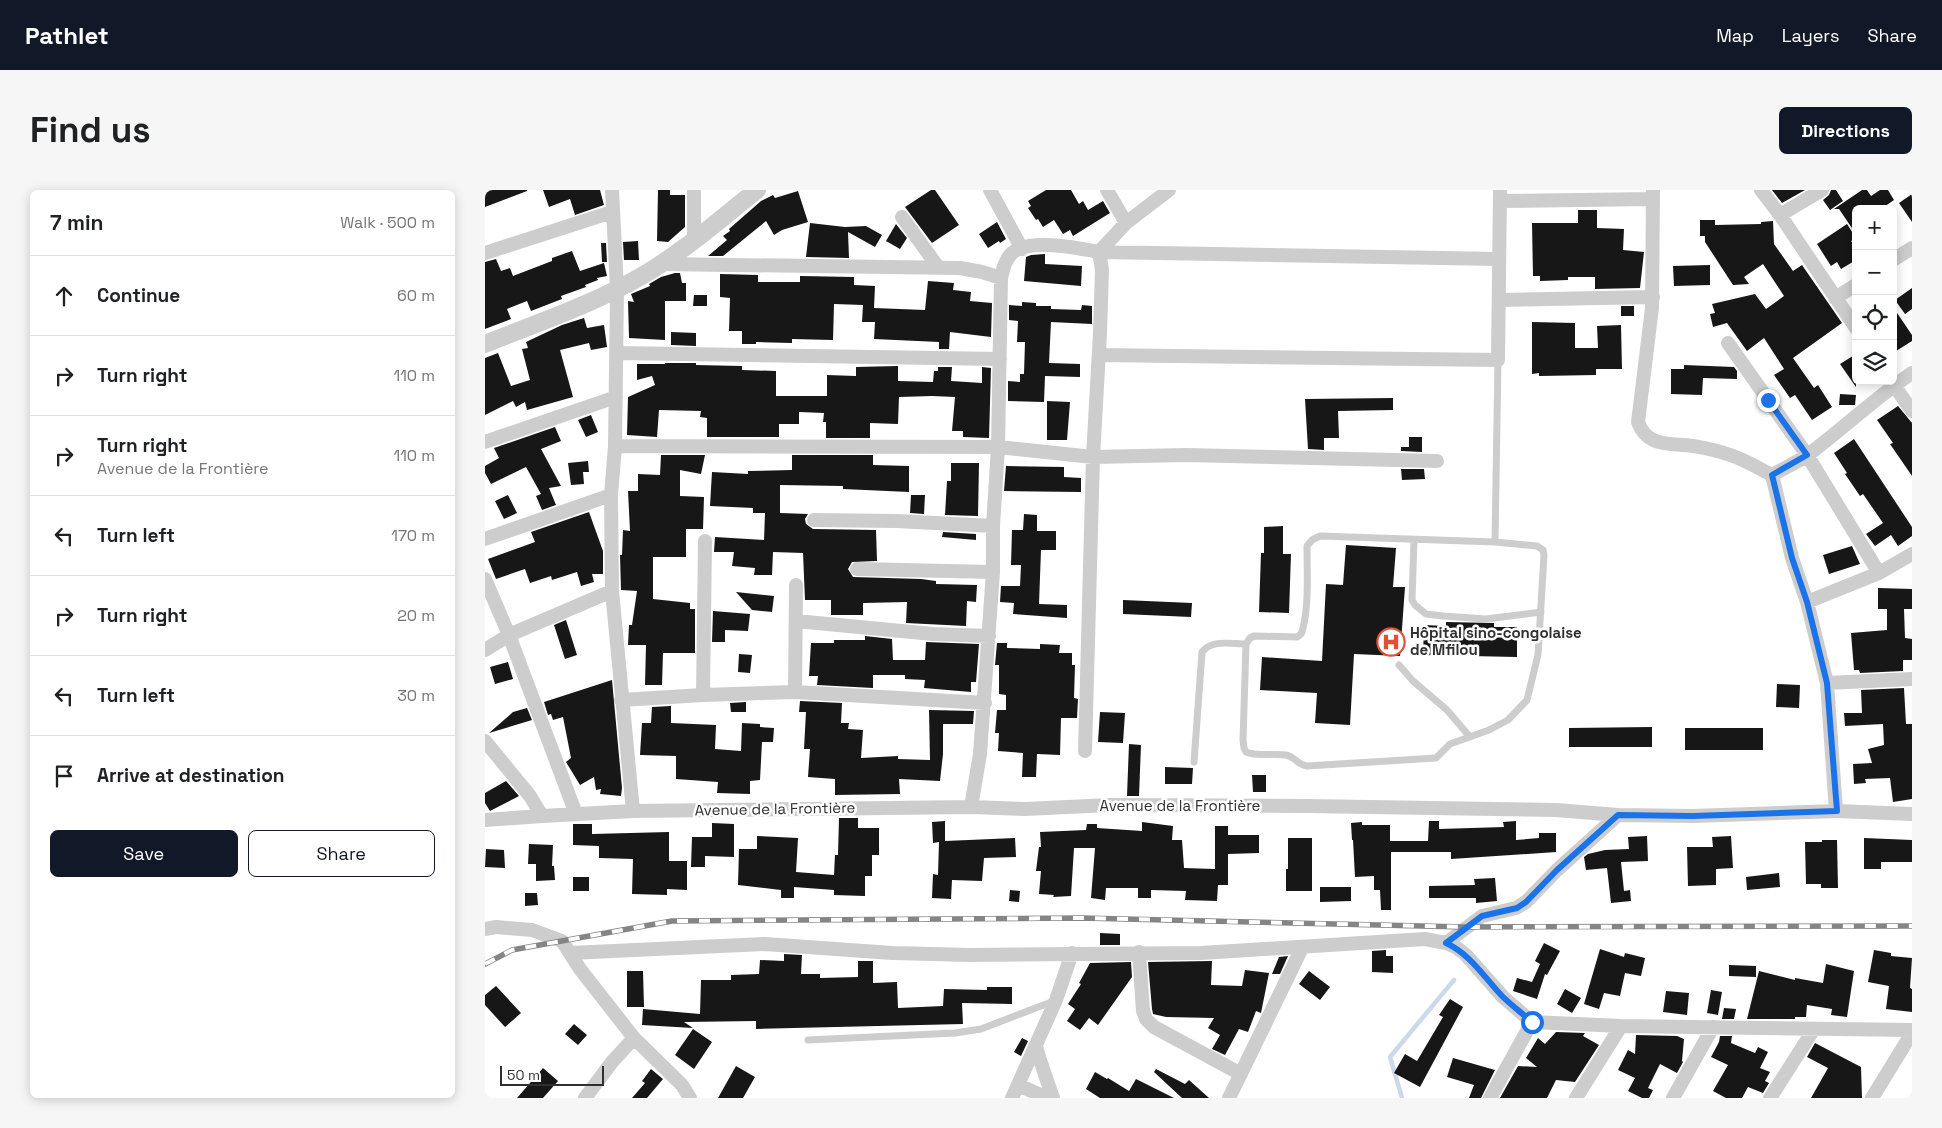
<!DOCTYPE html>
<html lang="en">
<head>
<meta charset="utf-8">
<style>
  :root { --surface:#fff; --page:#f6f6f6; --text:#202124; --muted:#757577; --line:#e0e0e0; --accent:#111827 }
  body { margin:0; font-family:"Space Grotesk",sans-serif; background:var(--page); color:var(--text) }
  .controls { position:absolute; right:15px; top:15px; display:grid; overflow:hidden; border-radius:8px; box-shadow:0 2px 12px #0003 }
  .controls button { width:45px; height:45px; display:grid; place-items:center; padding:0; border:0; border-bottom:1px solid var(--line); background:var(--surface); color:var(--text); font:25px sans-serif }
  .scale { position:absolute; left:15px; bottom:12px; width:104px; box-sizing:border-box; padding-left:5px; border:2px solid #303030; border-top:0; font-size:14px; line-height:18px; white-space:nowrap; color:#303030; -webkit-text-stroke:4px #fff; paint-order:stroke }
  .stop { position:absolute; width:15px; height:15px; margin:-11px; border:4px solid #1a73e8; border-radius:50%; background:#fff }
  .stop.end { background:#1a73e8; border-color:#fff; box-shadow:0 1px 5px #0008 }
  .list { margin:0; padding:0; list-style:none }
  h2 { display:flex; justify-content:space-between; align-items:center; height:65px; margin:0; padding:0 20px; font-size:21px }
  h2 small { font-size:16px; font-weight:400; color:var(--muted) }
  .list li { display:grid; grid-template-columns:32px 1fr auto; gap:15px; align-items:center; box-sizing:border-box; height:80px; padding:0 20px; border-top:1px solid var(--line) }
  .list b { display:block; font-size:19px; white-space:nowrap }
  .list p { margin:0; font-size:16px; white-space:nowrap; color:var(--muted) }
  .list em { font-size:16px; font-style:normal; color:var(--muted) }
  .actions { display:flex; gap:10px; padding:15px 20px }
  .actions a { flex:1; padding:11px 0; border:1px solid var(--accent); border-radius:8px; text-align:center; font-size:18px; color:var(--accent) }
  .actions .main { background:var(--accent); color:#fff }
  .icon { flex:none; width:28px; height:28px; fill:none; stroke:currentColor; stroke-width:2; stroke-linecap:round; stroke-linejoin:round }
  .map { position:relative; flex:none; width:1427px; height:908px; overflow:hidden; border-radius:8px }
  header { display:flex; align-items:center; gap:30px; box-sizing:border-box; height:70px; padding:0 25px; background:var(--accent); color:#fff }
  header strong { font-size:24px }
  nav { display:flex; gap:28px; margin-inline-start:auto; font-size:18px }
  .intro { display:flex; align-items:center; justify-content:space-between; box-sizing:border-box; height:120px; padding:0 30px }
  h1 { margin:0; font-size:35px }
  .button { padding:12px 22px; border-radius:8px; background:var(--accent); color:#fff; font-size:18px; font-weight:700 }
  main { display:flex; gap:30px; padding:0 30px }
  aside { flex:1; background:var(--surface); border-radius:8px; box-shadow:0 2px 12px #0003 }
  .map>svg:first-child { display:block }
  .lines { fill:none; stroke-linecap:round; stroke-linejoin:round }
  .stream { stroke:#ccd9eb; stroke-width:4.5 }
  .building { fill:#171717 }
  .service { stroke:#cdcdcd; stroke-width:7 }
  .minor { stroke:#cdcdcd; stroke-width:14 }
  .tertiary { stroke:#cdcdcd; stroke-width:18 }
  .rail-casing { stroke:#858585; stroke-width:5.5 }
  .rail { stroke:#fff; stroke-width:4; stroke-dasharray:11; stroke-linecap:butt }
  .route { stroke:#1a73e8; stroke-width:6 }
  .labels { text-anchor:middle; stroke-width:5; stroke-linejoin:round; paint-order:stroke }
  .poi-label { font-size:15px; font-weight:bold; fill:#303030; stroke:#fff; text-anchor:start }
  .street-label { font-size:15px; fill:#303030; stroke:#fff }
</style>
</head>
<body>
<header>
<strong>Pathlet</strong>
<nav><a>Map</a><a>Layers</a><a>Share</a></nav>
</header>
<div class="intro"><h1>Find us</h1><a class="button">Directions</a></div>
<main>
<aside>
<h2>7 min<small>Walk · 500 m</small></h2>
<ul class="list">
<li><svg class="icon" aria-label="ahead" viewBox="0 0 24 24"><path d="M12 20V5M6 11l6-6 6 6"/></svg><div><b>Continue</b></div><em>60 m</em></li>
<li><svg class="icon" aria-label="right" viewBox="0 0 24 24"><path d="M7 20v-9h11M14 6l5 5-5 5"/></svg><div><b>Turn right</b></div><em>110 m</em></li>
<li><svg class="icon" aria-label="right" viewBox="0 0 24 24"><path d="M7 20v-9h11M14 6l5 5-5 5"/></svg><div><b>Turn right</b><p>Avenue de la Frontière</p></div><em>110 m</em></li>
<li><svg class="icon" aria-label="left" viewBox="0 0 24 24"><path d="M17 20v-9H6M10 6l-5 5 5 5"/></svg><div><b>Turn left</b></div><em>170 m</em></li>
<li><svg class="icon" aria-label="right" viewBox="0 0 24 24"><path d="M7 20v-9h11M14 6l5 5-5 5"/></svg><div><b>Turn right</b></div><em>20 m</em></li>
<li><svg class="icon" aria-label="left" viewBox="0 0 24 24"><path d="M17 20v-9H6M10 6l-5 5 5 5"/></svg><div><b>Turn left</b></div><em>30 m</em></li>
<li><svg class="icon" aria-label="arrive" viewBox="0 0 24 24"><path d="M6 21V4h12l-3 4 3 4H6"/></svg><div><b>Arrive at destination</b></div></li>
</ul>
<div class="actions"><a class="main">Save</a><a>Share</a></div>
</aside>
<div class="map">
<svg width="1427" height="908" viewBox="0 0 1427 908">
  <rect width="100%" height="100%" fill="#fff"/>
  <g class="lines">
    <!-- stream -->
    <path class="stream" d="M917,908L905,867L969,790"/>
  </g>
  <!-- building -->
  <path class="building" d="M0,0H42V1L0,17Z
    M58,0H115L119,15L90,25L85,9L64,17Z
    M173,0H185V5H200V37L183,52L172,51Z
    M446,0H450L474,35L447,53L420,17Z
    M561,0H586L594,14L598,11L603,20L618,11L625,23L588,46L585,40L578,44L569,30L558,37L553,29L551,30L543,18L546,16L543,11Z
    M1287,0H1320L1297,13Z
    M1346,0H1351L1358,11L1345,20L1338,10L1344,5Z
    M1377,0H1382L1386,6L1395,0H1403L1409,10L1396,19H1371V44L1354,19H1349Z
    M313,1L323,32L297,40L289,45L281,31L238,66H223L242,50L238,46L245,41L244,39L276,11L288,5L290,8Z
    M1427,4V32L1414,13Z
    M1093,20H1112V38L1139,39L1138,60L1159,62L1155,98L1110,99V87H1083V90L1055,91V86H1048L1047,33H1093Z
    M1215,30H1230V35L1276,34V32L1288,31L1289,54L1308,81L1317,75L1357,133L1308,168L1329,198L1333,195L1347,217L1327,230L1310,205L1305,208L1289,185L1299,179L1279,148L1262,161L1242,133L1228,137L1225,124L1230,123L1227,114L1270,104L1281,119L1299,106L1278,74L1259,87L1264,94L1248,95L1220,52V46H1215Z
    M512,32L521,49L515,53L514,51L503,58L494,44Z
    M325,33L360,37L381,36L397,45L390,57L363,42L364,68L321,67Z
    M411,34L422,48L415,59L401,51Z
    M1362,34L1371,48L1366,51L1371,57V70L1356,79L1352,72L1346,76L1332,54Z
    M153,51L154,70H139L138,52Z
    M116,53H121L122,72H117Z
    M87,61L95,81L119,73L122,86L112,88L113,90L100,95L101,97L76,106L77,109L46,121L42,111L22,119L26,129L0,139V72L11,69L16,81L25,78L28,86L67,71V68Z
    M560,64V74L597,76L596,96L539,91L541,67L546,65Z
    M1225,75V95L1189,96L1188,76Z
    M190,83H195L197,93H201V111H180V150L144,148L143,111L149,112L146,104L165,96L164,94L176,87Z
    M235,84L273,85V92H315V86L369,87V95L390,96L389,118L440,120L443,91L469,93L468,100L486,102L485,111L507,113L506,147L465,142L464,159H454V152L389,149L390,132H377L378,115L349,114L348,150L307,149V153L271,152V154H257V141H244L245,108L235,107Z
    M1427,98V119L1420,124L1410,110Z
    M209,105H222V116H208Z
    M537,112L551,113V116H566V119L596,120L597,115L607,116V134L566,132L564,173L595,174V187L560,186L559,212L523,211V191L535,192V184H539L540,152H532L533,131L524,130V115L537,116Z
    M1136,116H1149V126H1136Z
    M1408,117L1427,145V151L1408,163Z
    M99,128L102,138L119,135L122,157L106,160L104,153L75,160L88,207L42,220L40,212L31,217L28,211L0,225V168L13,163L26,196L45,190L37,159L43,158L41,152L77,135Z
    M1047,132L1090,133V158H1113L1112,136L1136,135L1137,179H1111V185L1054,186V183L1047,184Z
    M186,142L211,143V156L186,155Z
    M1371,164V197L1355,174Z
    M180,173H211V175L257,176V180L291,181V206H342V185L371,186V177L413,176V191L448,192L449,181H453V177H467L466,191L497,193V177L506,178L504,248L478,247V241H467L470,207L447,206L414,207L413,234L385,233V248H341V232H338L339,223L314,222V234H294V247H222V228L215,227L216,221L174,220L172,247L142,245L143,207L170,195L167,186L152,190V174H180Z
    M1199,175L1249,177L1252,181V189L1218,188L1217,205L1186,204V179H1199Z
    M1355,204L1371,205L1370,215H1354Z
    M908,208V220L853,221L854,248H839V260L823,259L820,209Z
    M562,211L585,212L582,250H562Z
    M1413,216L1427,233V286L1405,254L1408,253L1392,230Z
    M106,225L113,242L101,247L93,230Z
    M70,237L76,251L56,259L76,296L64,298L71,315L57,320L51,306L56,304L41,277L6,294L0,283V276L14,268L9,258Z
    M924,247H937V262L916,261V257H924Z
    M1369,249L1427,337V346L1413,356L1406,345L1390,356L1381,344L1398,333L1378,304L1375,306L1360,284L1362,283L1349,263Z
    M176,265H220L216,284L195,280V306L219,307L218,339H201V367H168V409L205,413V419H210V463H178L177,495H160L161,455H143L144,435H147L152,401L136,400L135,365H137L138,340L145,341L143,301H153V284L175,285Z
    M307,265H388V275L424,276V302L358,299V296L295,295V323L323,324L320,329L321,334L328,339L391,340L392,371L367,372L363,379L368,387L436,389L451,391V394L492,395L491,412L482,411L481,436L421,433L422,412L378,413V425H346V410H320L318,363L288,362L287,385H269L270,378L247,376L249,362H229L230,347L279,350L280,323H268V318L225,316L227,282L263,284V281L307,280Z
    M103,271L104,282H98L99,294L86,295L83,273Z
    M466,273H494L493,326L460,325L462,291H466Z
    M521,276L579,277V287L596,288V302L519,301Z
    M916,279H939L940,289L917,290Z
    M23,305L32,323L19,329L10,311Z
    M426,305H440L439,324L425,323Z
    M104,322L118,361V384H107L109,392L96,396L92,382L67,390L66,386L45,393L40,379L11,389L3,369L50,352L46,342Z
    M539,324L552,325V341H571V360H556L554,414L582,415V428L528,424L529,413L515,412L516,396H535L536,375H526L527,340H538Z
    M798,336V364H806L804,423L774,422L776,363H779V337Z
    M458,342L491,344V350L457,347Z
    M861,355L911,358L908,397H920L915,466L869,464L865,535L830,533L832,503L775,500L777,467L837,471L841,394L858,395Z
    M1367,356L1375,374L1344,384L1338,365Z
    M1393,398L1427,399V419H1419L1420,448L1427,449V470H1418V481L1375,483L1374,480H1369L1366,443L1402,440V419H1393Z
    M251,402L289,406L287,422L267,420Z
    M638,410L707,413L706,427L638,424Z
    M228,421L265,424L263,441L240,440V452H227Z
    M81,430L92,465L80,469L69,435Z
    M961,432L1009,433V437H1032V467L938,465L939,435L961,436Z
    M380,446L407,449L408,470H440L441,452L494,454L491,492H486V502L439,498L440,490L420,489V485H388V498L332,495L333,486H324L326,453H349V450H380Z
    M512,453H522V458L555,459V454L575,455L574,463H587V475H590L589,508L593,509L592,528H576L575,565L552,564L551,587H537L538,563L513,561L514,543H510L512,520H521V505L514,504V475H510Z
    M254,464L267,465L265,483L253,482Z
    M23,472L28,489L10,494L5,477Z
    M127,490L137,598L136,606L115,604L116,599L111,600L109,587L95,595L81,572L86,568L78,527L68,530L66,524L63,525L59,512Z
    M1292,494L1315,495L1314,518L1291,517Z
    M1419,498L1421,534H1427V609L1408,612L1405,588L1380,589L1381,593L1369,594L1368,574L1387,573L1383,559L1399,555L1398,534L1360,536L1359,523H1377L1376,500Z
    M315,511L357,513L356,533H364L363,539L378,540L376,568L413,566V569L445,570L444,520L489,521L488,534H458V564L455,591L414,589L415,604L350,605V589L323,587L325,559H319L321,522H314Z
    M261,512V522H246L245,513Z
    M186,516V533L231,535L230,559L256,561L257,533L275,534V537L289,538L288,552H277L275,590L265,591V604L232,603L233,592L191,589V566L155,565L157,533H166L167,517Z
    M42,518L47,530L4,543L28,522Z
    M615,522L640,523L638,553L613,552Z
    M1167,537V557H1084V538Z
    M1200,538H1278V560H1200Z
    M644,554L656,555L654,606H642Z
    M680,577L708,578L707,594H680Z
    M767,585H781V602H768Z
    M21,591L34,606L5,621L0,613V603Z
    M354,628H373V638H394V665H387V686H380V706L349,705V700L309,697V708H296V700L253,695L254,659H272V646L313,648L311,682L349,685L350,665H353Z
    M460,631V651L530,648L531,667L499,668L497,691L467,690L466,709L447,708L448,684L453,685L454,652L448,653L447,632Z
    M944,631H954V639L1019,637L1018,632L1031,631V650L1054,648V643H1071V662L966,669V662H906V720H896L895,700H889V686L870,687L868,650H867L866,633L877,632V635H905V651H943Z
    M657,632L688,636L687,650H697L699,678L730,679V636H743V645H774V663L743,664V695H733L732,711L700,710L701,701L666,700V708H653V698H621L620,710L606,708L610,658H589L586,706L568,707L569,705L554,704L556,681H551L554,657H556L555,642L601,640L602,634H612V638L657,641Z
    M227,633L249,634V667L220,666V677H206L207,647H227Z
    M88,634H107V644L184,642V671H202V700L182,699V705L147,704L148,669L114,668V656L88,655Z
    M1162,646L1163,671L1136,672L1139,701L1145,700L1146,711L1126,713L1122,678L1101,680L1099,667L1103,664L1120,660L1144,659L1143,647Z
    M1246,646L1248,678L1231,679V695L1203,696L1202,657H1228L1227,647Z
    M803,648H827V701H801V679H803Z
    M1379,648L1427,650V672H1396V679H1379Z
    M1337,650H1352L1353,698H1336V694H1321L1320,652H1337Z
    M44,654L68,655L67,676H69L70,690L51,691V674H43Z
    M1,659L19,660L20,678L0,677Z
    M1294,683L1295,697L1262,700L1261,687Z
    M88,687H104V701H88Z
    M1010,688L1012,711L991,713V708H944V696L990,695L989,689Z
    M835,697H866V711L835,712Z
    M525,700L535,701L534,712L524,711Z
    M40,703H52L53,715L40,716Z
    M615,743L635,744V755H615Z
    M1059,753L1075,761L1062,785L1060,784L1052,809L1028,801L1032,788L1047,792L1055,774L1050,771Z
    M1115,759L1139,767L1140,763L1160,768L1156,786L1140,783L1135,806L1119,803L1114,819L1099,814Z
    M901,760V766H908V783L887,782V761Z
    M1389,760L1406,763V766L1427,768L1425,798L1427,799V822L1401,819L1404,796L1383,792Z
    M299,764L317,765L316,784H335V788L373,787V771H388V793L412,792L413,818L458,816L459,799L502,800V797H527V814L477,813L478,834L271,839V831L199,832L208,838L157,835L158,819L215,824L216,790H246V785L274,784L275,770L299,771Z
    M803,766L795,784H787L794,767Z
    M727,771L726,795L757,796L760,780L784,783L776,823L771,821L763,842L754,839L740,865L727,859L735,845L723,838L729,828L681,827L668,824L667,819L663,772Z
    M646,772L647,787L613,835L604,828L595,840L582,831L590,819L583,814L596,794L594,793L605,773Z
    M1341,774L1369,781L1362,827L1346,825L1347,819L1322,815L1321,827H1310V829H1262L1274,781L1310,790V788L1338,793Z
    M1244,775L1271,776V787L1244,786Z
    M142,781H158L159,817H142Z
    M824,781L845,797L835,810L814,794Z
    M11,796L36,823L20,837L0,815V805Z
    M1080,799L1096,808L1087,823L1072,814Z
    M1226,800L1237,802L1233,825L1222,823Z
    M1181,801L1204,803L1202,825L1178,822Z
    M965,809L978,817L935,897L909,883L920,864L932,871L958,827L954,825Z
    M1239,818L1251,819L1249,829H1237Z
    M89,834L102,845L93,855L80,844Z
    M208,839L227,852L209,879L190,865Z
    M1071,842L1100,843L1098,846L1114,855L1090,892L1071,890L1062,908H1015L1033,876L1052,877L1041,868L1053,848L1060,854Z
    M1151,845L1192,846L1199,849L1197,871L1198,872L1192,883L1175,874L1163,898L1168,900L1164,908H1157L1143,901L1150,888L1133,880L1143,860L1150,864Z
    M1235,846H1247L1246,853L1270,863L1273,857L1283,862L1275,878L1285,882L1280,891L1284,893L1278,903L1263,897L1257,908H1241L1228,901L1243,875L1226,867L1234,852Z
    M537,848L543,851L536,866L529,862Z
    M1330,853L1376,877L1377,908H1326L1343,878L1322,867Z
    M968,868L1010,880L996,908H984L989,895L962,887Z
    M251,876L270,887L258,908H233Z
    M58,878L73,891L58,908H32Z
    M166,879L178,889L162,908H147L160,893L157,891Z
    M671,879L700,894L704,890L724,908H697L669,882Z
    M610,882L622,889L623,888L644,901L651,889L689,908H615L601,899Z"/>
  <g class="lines">
    <!-- service -->
    <path class="service" d="M835,346L1010,352L1052,356L1058,360L1059,365L1053,465L1042,510L1023,530L1004,540L965,554L951,568L822,576C813,575 810,567 801,565C789,563 773,567 761,562L759,558L758,550L761,454L765,448L769,446L812,447C816,445 817,443 818,438C824,415 822,381 822,356L827,350Z
      M929,350L927,410L930,415L941,424L958,426L1001,429L1056,422
      M1010,352L1013,170
      M914,475L928,491L962,520L985,547
      M709,572L717,462C727,449 746,454 761,454
      M323,850L470,843L496,839L569,811"/>
    <!-- minor -->
    <path class="minor" d="M127,0L132,99L130,256L126,305L127,401L148,621
      M505,0L537,59
      M622,0L641,33
      M1168,0L1167,118L1153,232C1162,258 1186,253 1208,256C1219,258 1231,260 1242,264C1257,268 1273,278 1287,285L1307,368L1322,412L1342,493L1351,621
      M1276,0L1295,25L1371,138
      M1015,11L1168,9
      M1295,25L1337,0
      M417,27L453,77
      M209,49V0
      M614,62L641,33L684,0
      M0,63L127,22
      M1408,70L1427,58
      M176,74L475,78L497,82L516,88
      M1350,108L1371,95
      M1014,110L1168,107
      M1243,153L1322,265L1394,383
      M131,163L515,169
      M614,165L1013,170L1015,0
      M1406,191L1427,221
      M0,252L131,207
      M130,256L513,257L608,267L701,265L952,271
      M1287,285C1299,278 1313,272 1324,264C1359,238 1391,207 1427,183
      M329,330L411,331L508,336
      M0,349L126,305
      M372,379L508,382
      M0,389L24,445L91,624
      M1322,412L1394,383L1427,364
      M311,431L448,444L504,446
      M0,460L24,445L127,401
      M1342,493L1427,489
      M310,502L311,395
      M218,505L220,351
      M136,510L218,505L310,502L500,513
      M0,551L45,606L57,626L148,621L486,617L540,619L625,615L822,616L1071,620L1133,625L1208,626L1351,621L1427,624
      M600,561L608,267L615,143L617,80L614,62
      M486,617L495,564L508,382V336L513,257L516,88C518,79 520,70 527,63C544,48 593,58 614,62L1014,69
      M0,630L57,626
      M0,739L11,737L47,740L77,751L95,779L149,848L197,895L205,908
      M961,753L997,726L1031,718L1041,712L1072,680L1133,625
      M654,762L658,821L661,829L669,837L756,884
      M85,763L280,754L407,763L485,765L716,763L940,749L961,753L972,758L981,765L1018,807L1047,832L1136,836L1427,840
      M551,856L554,867L568,908
      M533,895L562,908
      M100,908L127,872L149,848
      M527,908L571,810L587,763
      M744,908L817,758
      M1005,908L1047,832
      M1091,908L1136,836
      M1188,908L1228,837
      M1285,908L1329,839
      M1387,908L1427,843"/>
    <!-- tertiary -->
    <path class="tertiary" d="M0,154C52,133 106,115 155,87C197,63 234,30 272,0"/>
    <!-- rail casing -->
    <g class="rail-casing">
      <path id="rail" d="M0,774L27,760L187,731L597,728L980,737L1427,736"/>
    </g>
    <!-- rail -->
    <use href="#rail" class="rail"/>
  </g>
  <g class="lines">
    <!-- route -->
    <path class="route" d="M1047,832C1037,823 1026,815 1017,806C999,787 985,764 961,753L997,726L1032,718L1041,712L1072,680L1133,625L1208,626L1352,621L1342,493L1322,412L1307,368L1287,285L1322,265L1283,210"/>
  </g>
  <!-- icons -->
  <defs>
    <g id="hospital-ring" transform="scale(1.4375)"><circle r="9.5" fill="#fff" stroke="#df503a" stroke-width="1.5"/><path d="M-5-5h3v3.5h4V-5h3V5h-3V1.5h-4V5h-3Z" fill="#df503a"/></g>
  </defs>
  <g fill-rule="evenodd">
    <use href="#hospital-ring" x="906" y="452"/>
  </g>
  <g class="labels">
    <!-- poi labels -->
    <g class="poi-label">
      <text x="925" y="448">Hôpital sino-congolaise<tspan x="925" dy="17">de Mfilou</tspan></text>
    </g>
    <!-- street labels -->
    <g class="street-label">
      <text x="695" y="621">Avenue de la Frontière</text>
      <text transform="translate(290 619) rotate(-1)" y="5">Avenue de la Frontière</text>
    </g>
  </g>
</svg>
<div class="controls">
<button>+</button>
<button>−</button>
<button><svg class="icon" aria-label="locate" viewBox="0 0 24 24"><circle cx="12" cy="12" r="6"/><path d="M12 2v4M12 18v4M2 12h4M18 12h4"/></svg></button>
<button><svg class="icon" aria-label="layers" viewBox="0 0 24 24"><path d="M12 4l9 5-9 5-9-5zM3 14l9 5 9-5"/></svg></button>
</div>
<div class="scale">50 m</div>
<div class="stop" style="left:1047px;top:832px"></div>
<div class="stop end" style="left:1283px;top:210px"></div>
</div>
</main>
</body>
</html>
